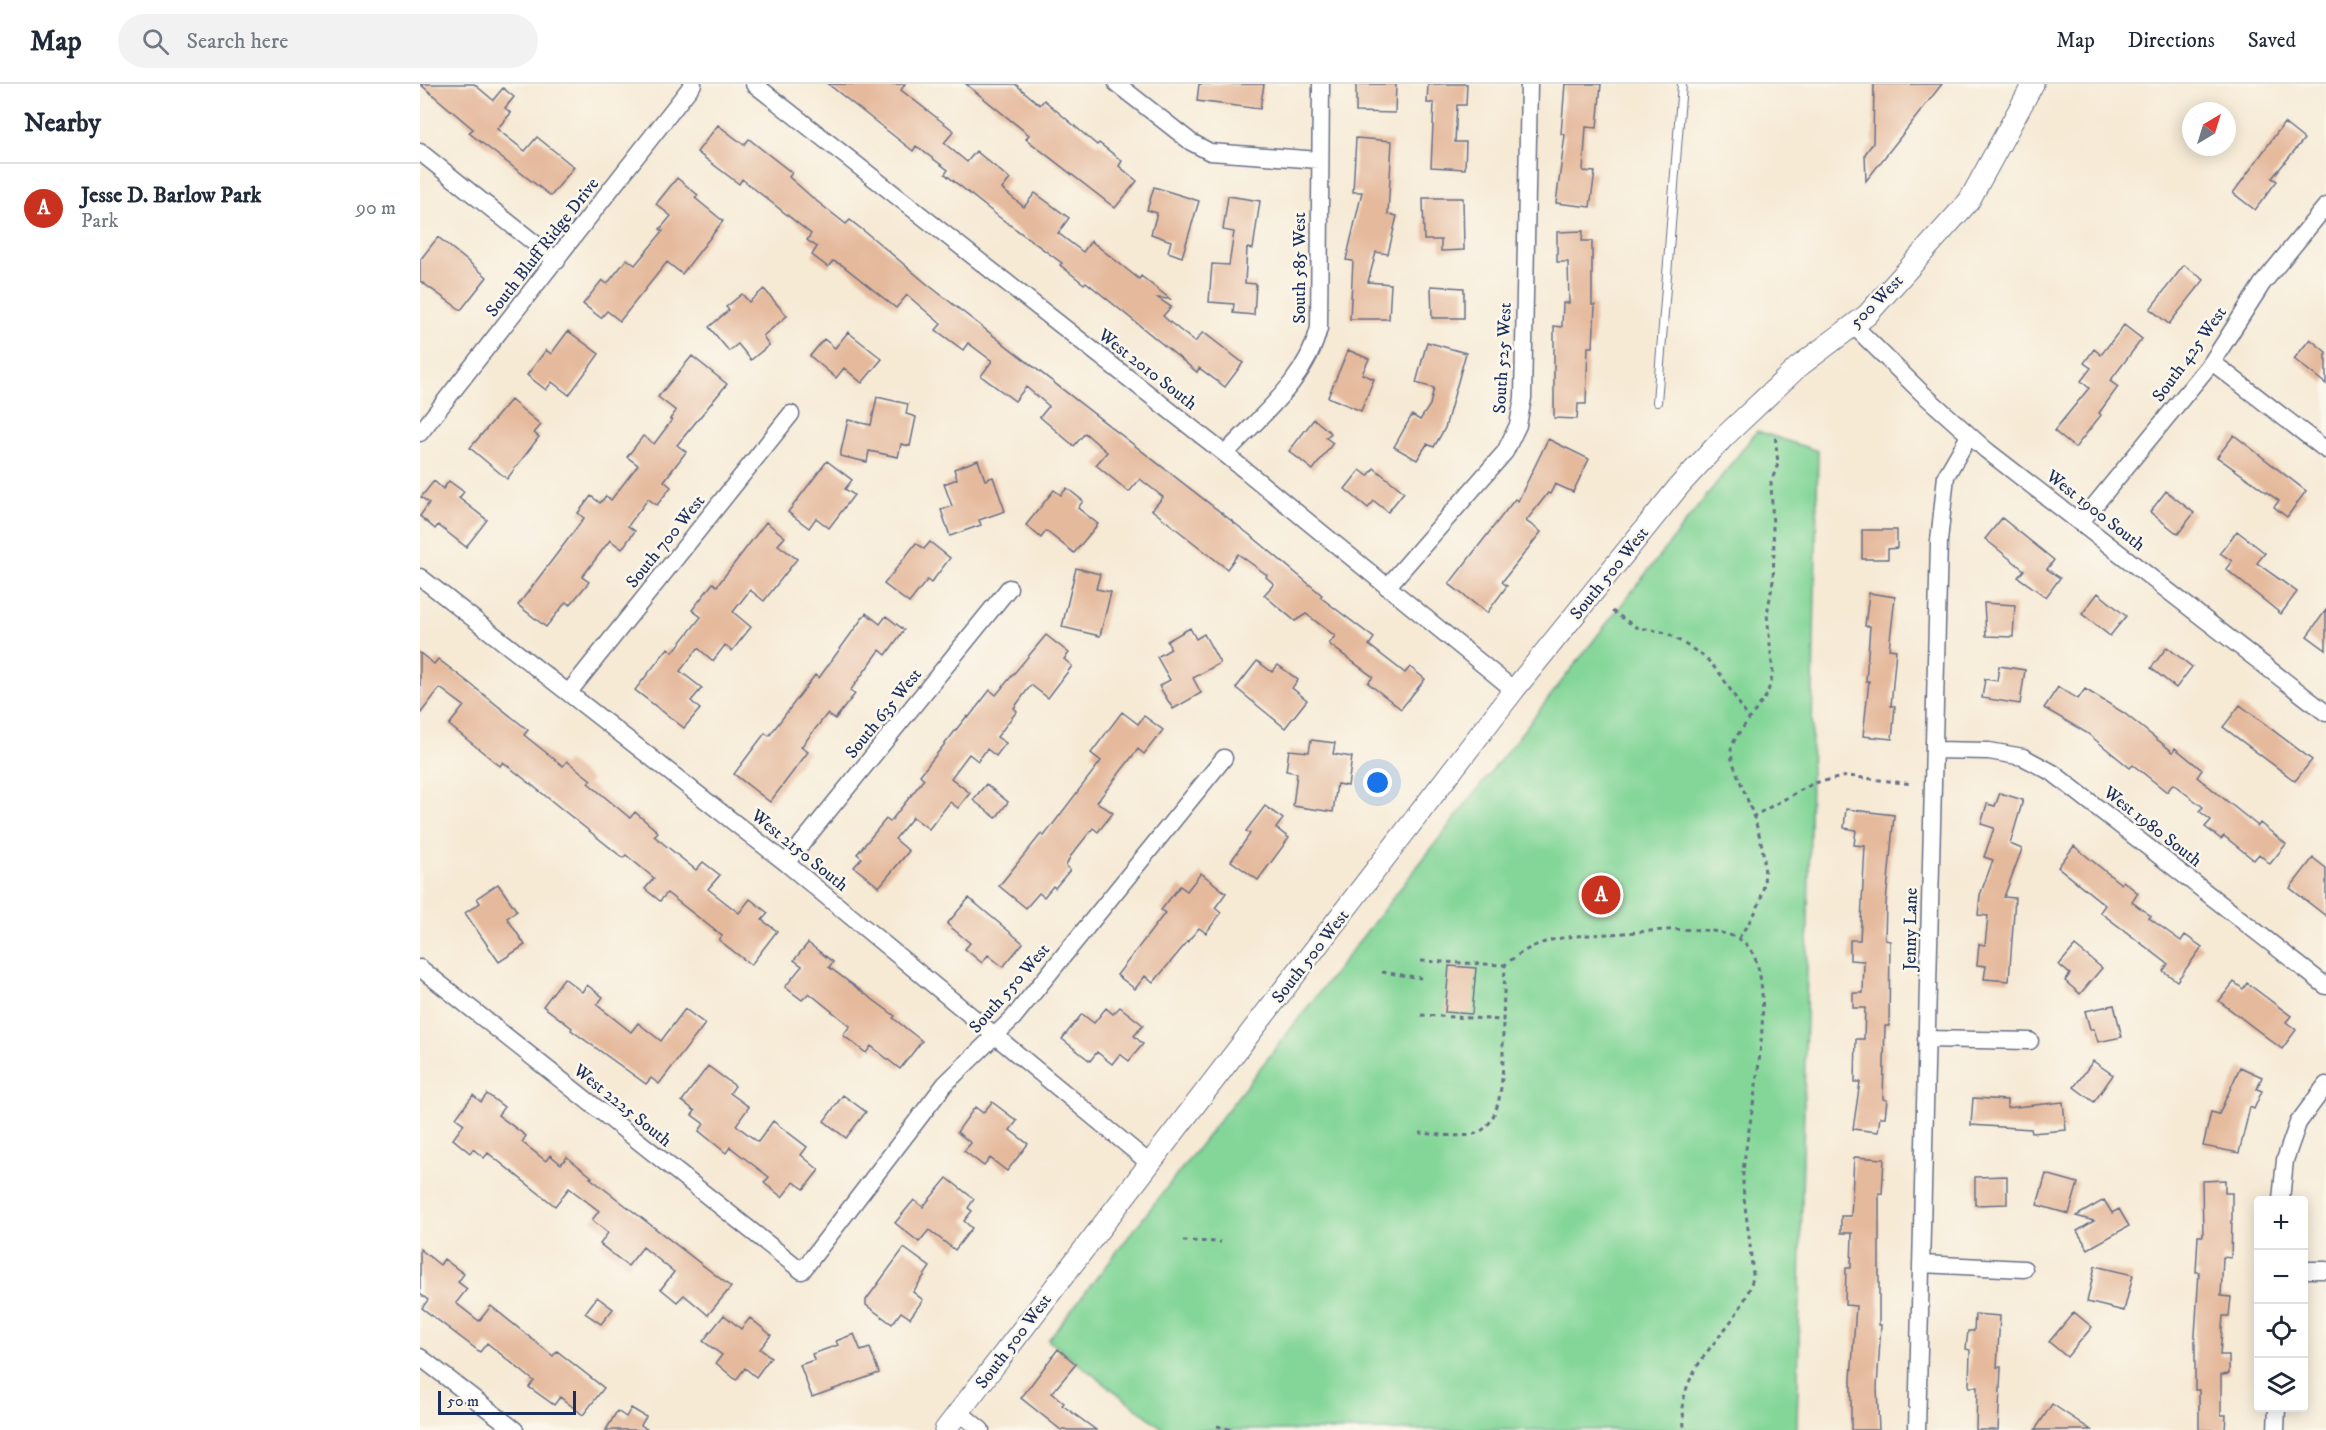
<!DOCTYPE html>
<html lang="en">
<head>
<meta charset="utf-8">
<style>
  :root { --surface:#fff; --page:#f2f2f3; --text:#1f2937; --muted:#747a83; --line:#e0e1e3; --accent:#c8321e }
  body { margin:0; font-family:"IM FELL DW Pica",serif; background:var(--page); color:var(--text) }
  .controls { position:absolute; right:18px; bottom:18px; display:grid; overflow:hidden; border-radius:6px; box-shadow:0 3px 15px #0003 }
  .controls button { width:54px; height:54px; display:grid; place-items:center; padding:0; border:0; border-bottom:2px solid var(--line); background:var(--surface); color:var(--text); font:30px sans-serif }
  .compass { position:absolute; left:1762px; top:18px; width:54px; height:54px; border-radius:50%; background:var(--surface); box-shadow:0 3px 15px #0003; rotate:38deg }
  .scale { position:absolute; left:18px; bottom:15px; width:138px; box-sizing:border-box; padding-left:6px; border:3px solid #1b2f5e; border-top:0; font-size:16px; line-height:21px; white-space:nowrap; color:#1b2f5e; -webkit-text-stroke:4px #fbf7ec; paint-order:stroke }
  .you { position:absolute; left:958px; top:699px; width:21px; height:21px; margin:-15px; border:4px solid #fff; border-radius:50%; background:#1a73e8; box-shadow:0 0 0 9px #1a73e833 }
  .badge { display:grid; place-items:center; width:39px; height:39px; border-radius:50%; background:var(--accent); color:#fff; font-size:20px; font-weight:700 }
  .pin { position:absolute; translate:-50% -50%; border:3px solid #fff; box-shadow:0 2px 6px #0006 }
  .list { margin:0; padding:0; list-style:none }
  h2 { display:flex; justify-content:space-between; align-items:center; height:78px; margin:0; padding:0 24px; font-size:26px }
  h2 small { font-size:20px; font-weight:400; color:var(--muted) }
  .list li { display:grid; grid-template-columns:39px 1fr auto; gap:18px; align-items:center; box-sizing:border-box; height:90px; padding:0 24px; border-top:2px solid var(--line) }
  .list b { display:block; font-size:22px; white-space:nowrap }
  .list p { margin:0; font-size:20px; white-space:nowrap; color:var(--muted) }
  .list em { font-size:20px; font-style:normal; color:var(--muted) }
  .icon { flex:none; width:33px; height:33px; fill:none; stroke:currentColor; stroke-width:2; stroke-linecap:round; stroke-linejoin:round }
  .map { position:relative; flex:none; width:1906px; height:1346px; overflow:hidden }
  header { display:flex; align-items:center; gap:36px; box-sizing:border-box; height:84px; padding:0 30px; background:var(--surface); border-bottom:2px solid var(--line) }
  header strong { font-size:28px }
  nav { display:flex; gap:33px; margin-inline-start:auto; font-size:21px }
  .search { width:420px; height:54px; background:var(--page); display:flex; align-items:center; gap:15px; box-sizing:border-box; padding:0 21px; border-radius:33px; color:var(--muted); font-size:22px }
  main { display:flex }
  aside { flex:1; background:var(--surface) }
  .map>svg:first-child { display:block }
  .green { fill:#83d698; stroke:#4f827b; stroke-width:1.5 }
  .building { fill:#e5b99c }
  .lines { fill:none; stroke-linecap:round; stroke-linejoin:round }
  .service-casing { stroke:#687088; stroke-width:10 }
  .minor-casing { stroke:#687088; stroke-width:19 }
  .tertiary-casing { stroke:#687088; stroke-width:23 }
  .path { stroke:#687088; stroke-width:3; stroke-dasharray:4.5 4.5; stroke-linecap:butt }
  .service { stroke:#fff; stroke-width:8 }
  .minor { stroke:#fff; stroke-width:16 }
  .tertiary { stroke:#fff; stroke-width:21 }
  .labels { text-anchor:middle; stroke-width:5; stroke-linejoin:round; paint-order:stroke }
  .street-label { font-size:18px; fill:#1b2f5e; stroke:#fbf7ec }
</style>
</head>
<body>
<header>
<strong>Map</strong>
<div class="search"><svg class="icon" aria-label="search" viewBox="0 0 24 24"><circle cx="10" cy="10" r="6"/><path d="M15 15l6 6"/></svg>Search here</div>
<nav><a>Map</a><a>Directions</a><a>Saved</a></nav>
</header>
<main>
<aside>
<h2>Nearby<small></small></h2>
<ul class="list">
<li><span class="badge">A</span><div><b>Jesse D. Barlow Park</b><p>Park</p></div><em>90 m</em></li>
</ul>
</aside>
<div class="map">
<svg width="1906" height="1346" viewBox="0 0 1906 1346">
  <rect width="100%" height="100%" fill="#fbf7ec"/>
  <filter id="ink" filterUnits="userSpaceOnUse"><feTurbulence type="fractalNoise" baseFrequency=".0167" numOctaves="2"/><feDisplacementMap in="SourceGraphic" scale="12" xChannelSelector="R" yChannelSelector="G"/><feConvolveMatrix kernelMatrix="1 2 1 2 8 2 1 2 1" color-interpolation-filters="sRGB"/></filter>
  <filter id="wash" filterUnits="userSpaceOnUse"><feTurbulence type="fractalNoise" baseFrequency=".008" numOctaves="4" result="noise"/><feDisplacementMap in="SourceGraphic" scale="24" xChannelSelector="R" yChannelSelector="G"/><feGaussianBlur stdDeviation="1.35" result="paint"/><feColorMatrix in="noise" values="0 0 0 0 0 0 0 0 0 0 0 0 0 0 0 0 0 1.4 0 .05"/><feComposite in="paint" operator="in"/></filter>
  <g filter="url(#wash)">
    <rect width="100%" height="100%" fill="#f6ead5"/>
    <!-- green -->
    <path class="green" d="M1337,347L1398,367L1377,1346H745L628,1256Z"/>
    <g id="blocks">
      <!-- building -->
      <path class="building" d="M0,0H54L73,16L83,4L94,13L85,24L91,29L77,45L105,67L117,53L154,83L131,112L49,49L53,45Z
        M408,0H485L481,6L534,47L524,59L547,78L556,67L590,95L582,105L604,123L615,109L649,134L638,149L663,168L671,157L719,195L721,192L750,215L738,214L751,223L743,232L751,239L775,258L783,248L823,279L805,303L779,284L777,288L666,198L664,200L640,181L642,179L579,133L525,90L528,86L496,62L493,67Z
        M546,0H595L620,21L624,16L677,61L679,59L702,77L699,82L717,97L695,124L606,55L609,51Z
        M779,0H844L840,25L777,17Z
        M936,0H976L975,29L936,28Z
        M1008,0H1047L1046,21H1037L1035,58H1046L1045,85L1011,83L1014,19H1007Z
        M1145,0H1181L1177,44L1166,43L1163,87L1175,88L1170,123L1136,119L1145,51L1141,50Z
        M1454,0H1522L1446,97L1445,70L1453,59Z
        M1864,39L1884,55L1852,94L1857,97L1835,126L1813,109Z
        M298,41L324,61L329,55L344,67L372,89L369,93L394,115L426,140L430,136L454,155L507,200L835,455L902,511L900,513L954,554L949,561L985,589L990,583L1005,595L981,625L948,599L953,593L909,560L915,552L886,530L875,537L844,511L854,500L846,493L847,491L818,470L807,485L732,426L743,413L720,395L709,408L676,381L687,368L665,349L654,362L620,333L629,322L606,303L595,317L561,292L572,277L548,259L543,266L516,246L521,240L487,211L476,224L422,181L413,177L408,183L392,171L397,163L387,156L391,150L322,95L319,100L277,68Z
        M936,54L972,57L968,130L977,132L968,170L956,168L948,198L971,200L969,235H930L933,177L926,176L942,108H933Z
        M257,94L278,111L275,114L303,137L262,190L247,178L200,237L187,227L181,234L163,220L182,196L187,200L207,175L215,181L243,147L240,145L251,132L236,120Z
        M734,103L779,117L762,173L748,168L751,157L731,150L737,129L727,126Z
        M808,112L840,117L833,165L827,164L825,199L836,200L834,231L813,229L814,220L789,218L792,180L809,181L814,148L803,146Z
        M1003,114H1043L1044,166L1021,167V156H1004Z
        M1163,147L1162,157H1172V221H1175L1173,263H1168L1166,320H1158L1157,335L1134,334V242L1142,243L1143,219H1149L1148,178H1137V148Z
        M18,153L67,193L41,226L0,197V176Z
        M1764,181L1784,196L1749,240L1730,225Z
        M1011,202L1044,204V234H1012Z
        M344,205L367,232L343,252L349,261L331,276L318,260L309,267L289,243L309,226L306,223L322,210L329,218Z
        M1704,241L1722,255L1690,297L1698,303L1679,329L1681,331L1655,364L1634,347L1669,304L1661,297L1671,284L1664,279L1674,265L1681,271Z
        M148,247L179,270L149,311L132,298L126,306L107,291L126,266L131,270Z
        M428,248L462,275L442,299L424,284L416,294L390,272L404,255L415,264Z
        M1890,255L1906,268V300L1874,275Z
        M1007,258L1046,269L1025,344L1014,363L1007,360L997,376L974,363L992,331L1000,336L1010,321L1014,304L996,299Z
        M928,266L949,275L942,290L954,295L941,327L908,313Z
        M272,272L307,300L257,361L266,368L244,397L251,403L237,421L228,415L208,442L215,447L202,465L190,456L162,493L169,498L150,521L146,518L126,543L98,521L164,434L158,429L171,412L180,419L186,412L191,416L218,381L207,373L223,352L234,360L252,336L250,335L256,327L238,313Z
        M457,313L488,320L486,330L496,333L490,362L481,360L478,373L449,367L447,378L420,372L428,336L451,341Z
        M91,316L121,341L114,349L119,353L87,395L50,364Z
        M894,335L911,349L906,354L913,359L893,386L869,367Z
        M1814,351L1886,407L1867,433L1854,423L1859,417L1797,373Z
        M1128,355L1169,375L1153,408L1135,400L1130,410L1128,409L1106,437L1121,448L1082,498L1087,502L1067,529L1029,500L1095,415L1098,417Z
        M558,376L565,396L573,393L585,427L559,436L561,441L530,452L521,426L532,422L524,400L537,395L534,385Z
        M407,377L432,396L425,405L434,411L409,444L396,434L389,444L368,428Z
        M954,384L984,408L968,428L954,417L948,424L925,405L940,386L948,392Z
        M14,397L23,405L29,397L44,408L39,414L67,436L46,463L18,441L15,445L0,432L9,419L1,413Z
        M647,404L663,417L658,424L678,440L654,469L626,447L621,454L606,441L634,406L641,411Z
        M1746,407L1774,429L1758,450L1730,428Z
        M1582,434L1634,476L1627,485L1640,494L1626,513L1598,493L1604,486L1565,455Z
        M346,438L365,453L358,461L377,475L344,517L330,506L313,528L331,543L312,567L305,561L293,577L278,564L260,587L282,604L271,617L280,625L264,644L215,606L248,564L253,568L281,533L272,526L293,499L297,502Z
        M1442,446H1477V464L1468,465V475H1442Z
        M1817,447L1845,469L1837,479L1877,508L1861,530L1806,485L1812,477L1800,469Z
        M510,458L530,474L511,499L507,496L489,519L464,500L496,459L504,465Z
        M656,484L680,490L676,505L691,508L680,552L642,543Z
        M1449,509L1475,513L1469,565L1476,566L1471,622H1475L1472,655L1443,652L1449,597H1446L1450,542H1445Z
        M1678,509L1706,532L1690,552L1662,530Z
        M1564,519L1595,521L1593,553L1566,552Z
        M1906,526V566L1887,552Z
        M446,529L460,540L466,532L484,546L466,571L460,566L430,607L435,610L415,635L407,630L381,663L388,668L350,718L314,690L345,649L349,652L395,591L399,594Z
        M770,544L776,555L784,550L800,579L773,594L781,609L753,625L739,602L750,596L737,573L751,565L747,557Z
        M626,551L649,569L644,575L652,582L628,614L611,601L594,624L597,627L577,653L586,659L576,672L567,665L558,677L549,670L531,694L550,709L538,724L530,718L509,745L493,733L475,755L489,767L459,803L434,783L442,774L437,770L466,735L470,738L504,695L500,691L547,632L549,633L570,606L576,611Z
        M1747,563L1772,583L1756,604L1731,584Z
        M0,569L14,580L18,575L48,598L108,646L104,651L143,682L147,677L171,696L168,699L210,734L215,728L238,748L234,752L276,786L283,778L300,791L288,805L319,829L330,815L348,829L342,836L357,847L331,881L299,856L302,852L247,809L240,817L225,805L234,794L206,771L203,774L83,678L80,682L29,641L44,622L20,604L0,630Z
        M837,577L852,588L858,581L878,596L872,604L887,616L865,644L816,604Z
        M1579,582L1605,586L1600,620L1562,614L1565,595L1577,597Z
        M1638,603L1658,615L1665,605L1704,629L1753,668L1755,664L1782,686L1777,693L1838,742L1840,739L1866,760L1850,780L1839,770L1834,776L1804,752L1801,755L1785,743L1791,736L1779,727L1783,723L1753,700L1747,708L1713,681L1710,684L1667,649L1624,624Z
        M1820,621L1892,676L1875,697L1803,643Z
        M702,628L718,640L724,632L743,646L724,670L718,665L677,718L693,729L678,748L673,744L650,773L646,782L650,786L635,804L633,802L624,813L619,809L606,824L579,802L621,750L624,752L681,677L671,669Z
        M891,656L915,659L913,670L932,673L928,702L917,700L913,728L873,722L877,689L866,687L869,666L889,668Z
        M566,700L588,718L576,734L553,716Z
        M1580,709L1603,716L1590,760L1602,765L1584,813L1595,814L1589,897L1564,895L1566,882L1557,881L1559,860L1565,861L1568,832L1558,831L1560,811L1573,776L1564,773L1574,744L1561,740L1567,720L1575,722Z
        M845,722L863,735L856,744L869,754L838,796L811,777L830,750L826,747Z
        M1426,725L1474,731L1466,819L1465,856L1470,857L1469,942H1465L1463,1015L1467,1016L1465,1033H1460L1458,1048L1433,1045L1440,998H1435L1436,955H1444L1445,924H1433V909H1443L1444,877L1430,876V856H1440L1445,762L1434,761L1436,746L1424,744Z
        M1654,762L1701,800L1703,797L1718,809L1712,818L1731,832L1729,834L1761,857L1765,851L1782,863L1757,897L1743,887L1748,880L1680,828L1685,821L1638,783Z
        M1893,774L1906,784V832L1870,804Z
        M781,789L806,809L795,824L801,829L786,849L779,844L733,899L725,892L715,905L697,891L745,829L741,826L760,802L767,807Z
        M78,800L97,827L87,834L105,861L79,878L45,829L60,819L57,814Z
        M549,814L603,859L583,883L568,871L562,879L545,865L550,859L527,840Z
        M388,859L413,878L409,883L475,932L473,934L502,957L480,985L451,962L446,969L423,951L430,942L389,909L382,916L365,903L382,882L374,876Z
        M1655,862L1682,884L1660,910L1645,897L1650,890L1639,881Z
        M1029,882L1056,884L1052,930L1025,928Z
        M144,894L162,908L167,901L183,913L177,921L211,948L218,939L241,957L265,925L285,940L239,1000L231,994L226,1000L151,946L152,944L123,922Z
        M1814,898L1823,905L1827,899L1871,932L1866,938L1876,946L1862,965L1799,917Z
        M1694,921L1702,953L1678,958L1674,945H1670L1665,927Z
        M700,923L723,941L714,952L723,960L709,977L700,970L692,980L677,968L670,977L642,955L662,930L674,939L686,924L693,930Z
        M1673,977L1693,991L1674,1018L1654,1003Z
        M288,982L315,1002L310,1009L329,1023L316,1041L338,1058L353,1037L387,1063L381,1071L399,1086L384,1105L374,1098L362,1113L344,1099L349,1093L310,1063L306,1069L279,1047L284,1040L272,1031L275,1027L262,1017Z
        M1820,983L1842,993L1837,1005L1842,1007L1834,1025L1830,1023L1819,1069L1783,1062L1791,1028L1799,1030Z
        M67,1010L84,1023L78,1031L106,1052L102,1058L126,1077L130,1071L141,1080L147,1073L172,1093L170,1094L311,1203L288,1231L264,1211L257,1218L241,1205L254,1188L223,1163L208,1182L180,1160L188,1149L172,1136L179,1127L149,1104L135,1122L68,1069L64,1074L53,1065L50,1069L33,1055L44,1040L36,1034L53,1011L61,1018Z
        M423,1011L446,1028L426,1054L404,1037Z
        M1553,1014L1587,1016V1024L1643,1018L1646,1046L1612,1049L1611,1045L1551,1041Z
        M572,1018L597,1037L590,1046L608,1060L587,1087L570,1074L564,1082L544,1067L551,1059L537,1048L555,1023L563,1029Z
        M1434,1073L1464,1075L1462,1110L1459,1109V1241H1461L1457,1304L1459,1346H1431V1295L1436,1222L1425,1221L1426,1184H1431L1432,1149H1421V1132H1431Z
        M1626,1090L1658,1099L1649,1130L1617,1121Z
        M1587,1092V1120L1555,1121V1093Z
        M527,1094L554,1115L548,1124L552,1127L544,1137L552,1144L535,1166L509,1146L499,1158L475,1139L494,1116L503,1123Z
        M1805,1096V1109H1812V1134L1811,1174L1803,1173L1801,1212L1811,1213L1809,1232H1803L1800,1271H1809V1290L1801,1291V1331H1806L1805,1346H1779V1306H1775V1251L1779,1188H1776L1778,1152H1783L1782,1097Z
        M1684,1116L1692,1129L1699,1125L1709,1142L1668,1165L1657,1147L1674,1137L1656,1132Z
        M484,1164L510,1183L493,1208L503,1216L490,1234L481,1228L472,1240L446,1221V1216Z
        M0,1165L20,1181L24,1175L44,1190L38,1198L47,1205L36,1219L59,1237L71,1222L133,1272L137,1267L184,1304L163,1331L140,1313L134,1321L109,1303L114,1297L67,1259L60,1268L2,1224L8,1216L0,1210Z
        M1675,1182L1713,1191L1704,1227L1667,1218Z
        M177,1213L193,1225L181,1240L165,1229Z
        M1654,1228L1672,1243L1647,1273L1629,1258Z
        M1555,1230L1580,1232L1577,1283H1581L1578,1346H1556L1557,1303H1549L1550,1266L1546,1265L1548,1247H1554Z
        M304,1231L321,1245L330,1234L351,1251L340,1265L351,1273L336,1293L325,1284L316,1296L296,1279L302,1271L283,1257Z
        M434,1250L441,1267L450,1264L459,1289L392,1313L380,1281L394,1276L392,1270L418,1261L416,1257Z
        M638,1265L656,1280L632,1309L644,1319L642,1321L676,1346H641L601,1314Z
        M1632,1320L1671,1346H1615Z
        M211,1324L226,1333L221,1341L228,1346H186L197,1327L206,1333Z"/>
    </g>
  </g>
  <g filter="url(#ink)">
    <use href="#blocks" fill-opacity="0" stroke="#687088" stroke-width="1.5"/>
    <g class="lines">
      <!-- service casing -->
      <g class="service-casing">
        <path id="service" d="M1237,318L1262,0"/>
      </g>
      <!-- minor casing -->
      <g class="minor-casing">
        <path id="minor" d="M334,0L805,370L1094,606
          M697,0L771,58L790,68L899,76
          M0,68L137,177
          M1433,241L1502,309L1566,366L1906,629
          M1792,278L1906,366
          M0,349L273,0
          M805,370C840,332 887,296 899,244L901,0
          M1660,439L1792,278L1842,200L1906,122
          M0,493L366,779L728,1078
          M967,503L1085,368L1098,341L1103,314L1109,0
          M149,608L371,330
          M1514,666L1569,667L1603,673L1633,689L1906,902
          M366,779L589,504
          M0,884L382,1187L525,1000L593,934L804,674
          M1506,955L1610,957
          M1861,1116L1865,1076L1878,1039L1906,1001
          M1501,1180L1604,1185
          M1884,1186H1906
          M0,1273L95,1346
          M539,1328L561,1346
          M1497,1346L1519,457L1526,392L1549,352
          M1856,1346L1857,1324"/>
      </g>
      <!-- tertiary casing -->
      <g class="tertiary-casing">
        <path id="tertiary" d="M525,1346L1094,606L1260,401L1305,352L1378,283L1447,231L1549,117L1613,0"/>
      </g>
      <!-- path -->
      <path class="path" d="M1192,527L1216,543L1247,549L1285,573L1301,591L1329,635
        M1332,733L1394,699L1428,692L1492,700
        M1319,854C1324,845 1331,836 1336,827C1360,778 1328,721 1312,676L1311,664L1316,653L1347,611L1353,590L1347,530L1353,497L1354,468L1351,398L1358,380L1355,350
        M1001,877L1085,881
        M962,888L1001,894
        M1001,931L1083,936L1085,881C1123,848 1156,853 1204,849C1236,847 1287,840 1317,854C1369,877 1326,1042 1323,1089C1322,1115 1330,1148 1331,1175C1332,1182 1334,1191 1332,1197C1320,1241 1274,1268 1264,1314C1262,1324 1264,1336 1264,1346
        M999,1049C1015,1050 1034,1053 1050,1051C1090,1045 1082,966 1083,936
        M763,1157L801,1158
        M797,1342L812,1346"/>
      <!-- service -->
      <use href="#service" class="service"/>
      <!-- minor -->
      <use href="#minor" class="minor"/>
      <!-- tertiary -->
      <use href="#tertiary" class="tertiary"/>
    </g>
  </g>
  <g class="labels">
    <!-- street labels -->
    <g class="street-label">
      <text transform="translate(122 163) rotate(-52)" y="6">South Bluff Ridge Drive</text>
      <text transform="translate(879 184) rotate(-90)" y="6">South 585 West</text>
      <text transform="translate(1456 217) rotate(-45)" y="6">500 West</text>
      <text transform="translate(1769 270) rotate(-54)" y="6">South 425 West</text>
      <text transform="translate(1082 274) rotate(-87)" y="6">South 525 West</text>
      <text transform="translate(728 285) rotate(38)" y="6">West 2010 South</text>
      <text transform="translate(1676 426) rotate(38)" y="6">West 1900 South</text>
      <text transform="translate(245 457) rotate(-51)" y="6">South 700 West</text>
      <text transform="translate(1189 489) rotate(-51)" y="6">South 500 West</text>
      <text transform="translate(463 629) rotate(-51)" y="6">South 635 West</text>
      <text transform="translate(1733 742) rotate(38)" y="6">West 1980 South</text>
      <text transform="translate(380 766) rotate(39)" y="6">West 2150 South</text>
      <text transform="translate(1490 845) rotate(-89)" y="6">Jenny Lane</text>
      <text transform="translate(890 872) rotate(-52)" y="6">South 500 West</text>
      <text transform="translate(589 904) rotate(-49)" y="6">South 550 West</text>
      <text transform="translate(203 1021) rotate(39)" y="6">West 2225 South</text>
      <text transform="translate(593 1257) rotate(-53)" y="6">South 500 West</text>
    </g>
  </g>
</svg>
<div class="controls">
<button>+</button>
<button>−</button>
<button><svg class="icon" aria-label="locate" viewBox="0 0 24 24"><circle cx="12" cy="12" r="6"/><path d="M12 2v4M12 18v4M2 12h4M18 12h4"/></svg></button>
<button><svg class="icon" aria-label="layers" viewBox="0 0 24 24"><path d="M12 4l9 5-9 5-9-5zM3 14l9 5 9-5"/></svg></button>
</div>
<svg class="compass" viewBox="-18 -18 36 36"><path d="M0-13l5 13h-10z" fill="#e53935"/><path d="M0 13l5-13h-10z" fill="#747a83"/></svg>
<div class="scale">50 m</div>
<div class="you"></div>
<div class="pin badge" style="left:1181px;top:811px">A</div>
</div>
</main>
</body>
</html>
